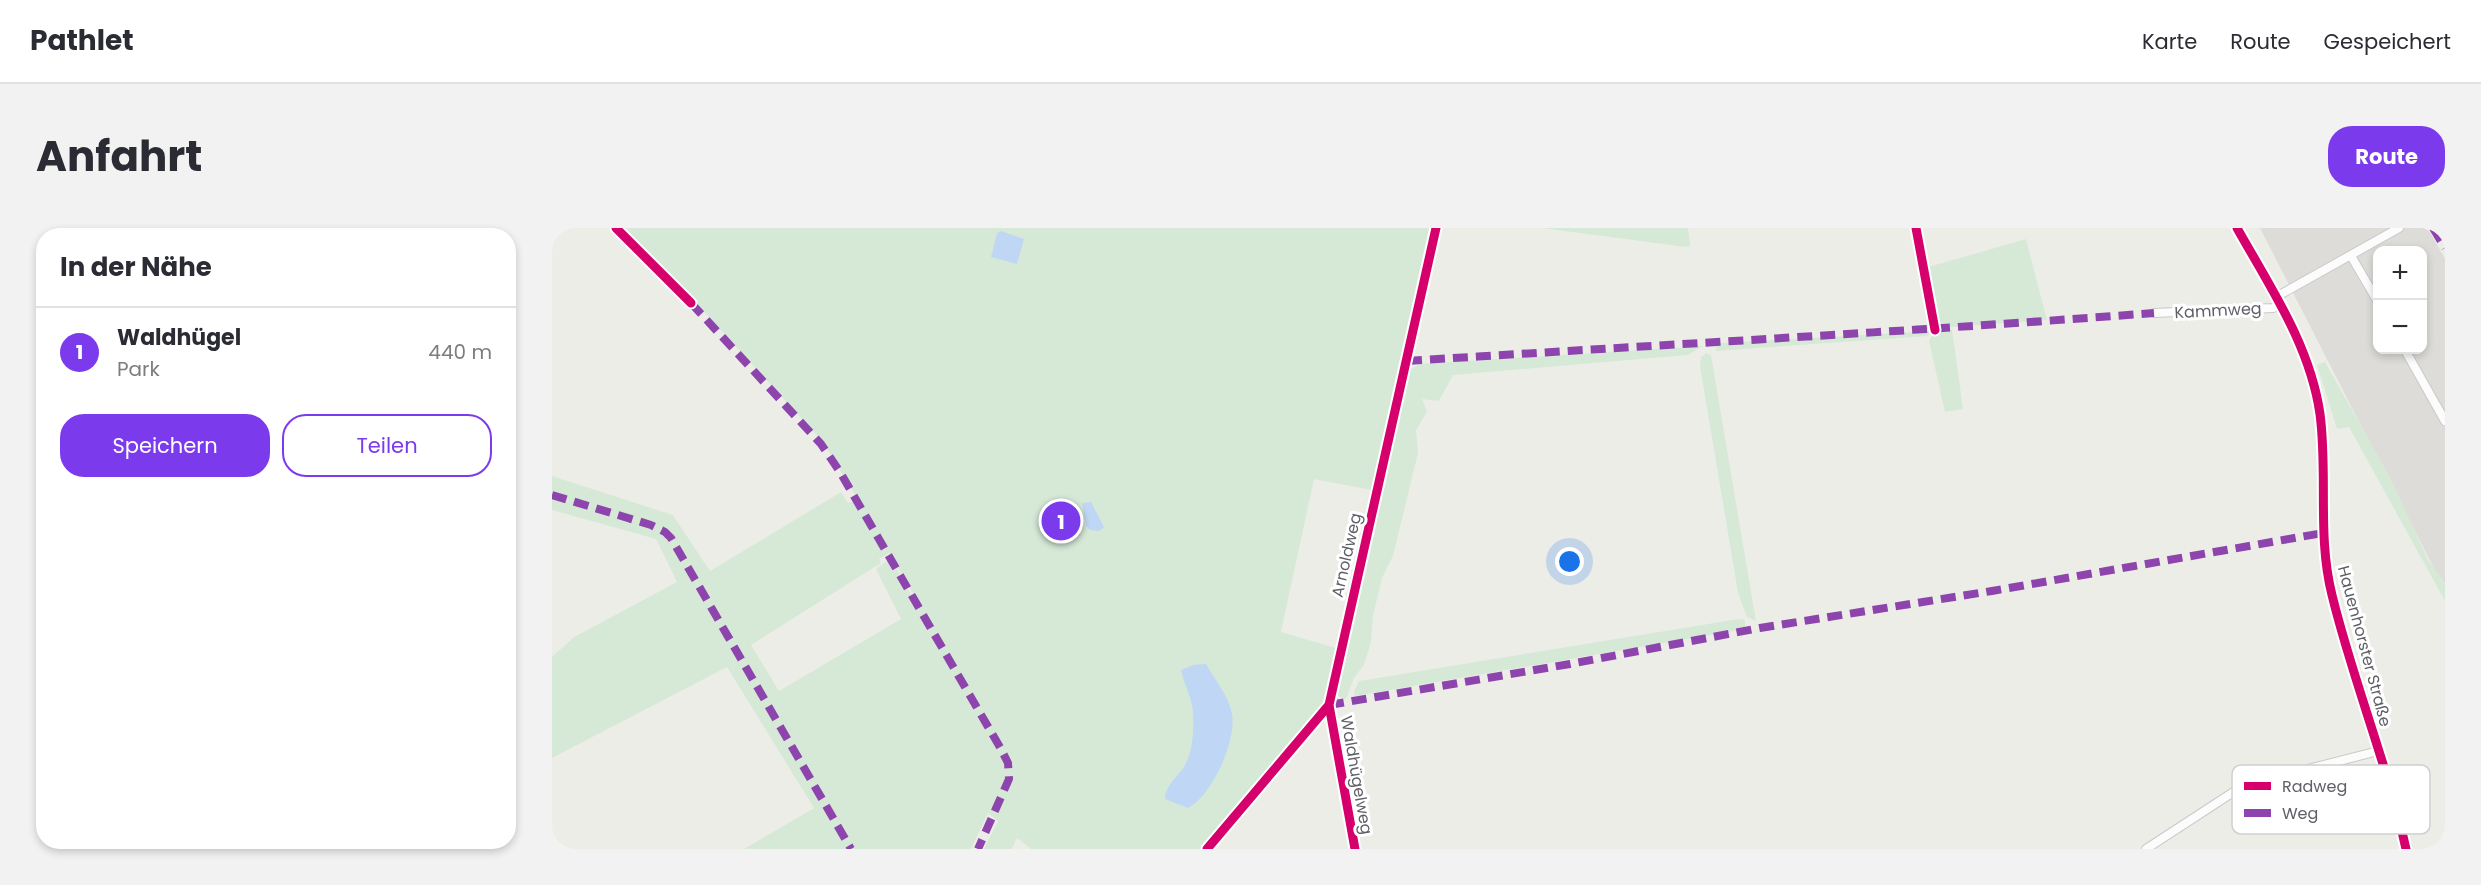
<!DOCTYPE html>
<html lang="de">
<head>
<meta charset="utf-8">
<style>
  :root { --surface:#fff; --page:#f2f2f3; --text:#2b2b33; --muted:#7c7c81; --line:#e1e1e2; --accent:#7c3aed }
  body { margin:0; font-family:Poppins,sans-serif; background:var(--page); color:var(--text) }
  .controls { position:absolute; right:18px; top:18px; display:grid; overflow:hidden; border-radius:12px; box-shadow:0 3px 9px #0003 }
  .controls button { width:54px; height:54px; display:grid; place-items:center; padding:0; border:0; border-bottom:2px solid var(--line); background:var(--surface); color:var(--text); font:30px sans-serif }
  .you { position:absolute; left:1018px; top:334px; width:21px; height:21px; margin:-15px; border:4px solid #fff; border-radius:50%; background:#1a73e8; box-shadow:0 0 0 9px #1a73e833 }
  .badge { display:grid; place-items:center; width:39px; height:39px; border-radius:50%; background:var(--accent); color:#fff; font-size:20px; font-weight:700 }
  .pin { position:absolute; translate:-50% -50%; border:3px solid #fff; box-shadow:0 2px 6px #0006 }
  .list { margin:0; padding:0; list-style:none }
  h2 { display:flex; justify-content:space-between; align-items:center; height:78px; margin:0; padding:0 24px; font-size:26px }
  h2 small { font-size:20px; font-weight:400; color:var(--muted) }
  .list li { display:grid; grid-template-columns:39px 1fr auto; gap:18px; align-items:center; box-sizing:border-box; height:90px; padding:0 24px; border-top:2px solid var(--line) }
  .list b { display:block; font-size:22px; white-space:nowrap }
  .list p { margin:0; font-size:20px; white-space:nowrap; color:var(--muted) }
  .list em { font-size:20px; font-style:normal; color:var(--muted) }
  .actions { display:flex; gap:12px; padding:18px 24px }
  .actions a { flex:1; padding:14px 0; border:2px solid var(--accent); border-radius:24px; text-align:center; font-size:21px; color:var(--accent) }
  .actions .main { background:var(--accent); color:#fff }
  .map { position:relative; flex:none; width:1893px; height:621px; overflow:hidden; border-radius:24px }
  header { display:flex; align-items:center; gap:36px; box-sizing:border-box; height:84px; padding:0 30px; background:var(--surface); border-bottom:2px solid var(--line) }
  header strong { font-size:28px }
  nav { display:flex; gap:33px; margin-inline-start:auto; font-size:21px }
  .intro { display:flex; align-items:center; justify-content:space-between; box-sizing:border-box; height:144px; padding:0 36px }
  h1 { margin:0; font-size:42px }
  .button { padding:15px 27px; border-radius:24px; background:var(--accent); color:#fff; font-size:21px; font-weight:700 }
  main { display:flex; gap:36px; padding:0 36px }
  aside { flex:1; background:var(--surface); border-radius:24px; box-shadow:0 3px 9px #0003 }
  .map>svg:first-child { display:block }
  .industrial { fill:#dddcd8; fill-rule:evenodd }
  .green { fill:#d6e9d7; fill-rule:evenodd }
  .water { fill:#bfd6f5 }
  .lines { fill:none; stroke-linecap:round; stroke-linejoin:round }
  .minor-casing { stroke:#c9c9c9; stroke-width:10 }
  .minor { stroke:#fcfcfc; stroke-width:8 }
  .quiet { stroke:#8e44ad; stroke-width:8; stroke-dasharray:15 8; stroke-linecap:butt }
  .cycleway-casing { stroke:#fff; stroke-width:13 }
  .cycleway { stroke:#d6006c; stroke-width:9 }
  .labels { text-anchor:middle; stroke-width:6; stroke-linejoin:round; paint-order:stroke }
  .street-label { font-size:16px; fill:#5e6066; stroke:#fff }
  .key { fill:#fff; stroke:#cfcfd1; stroke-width:1.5 }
  .key-label { font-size:16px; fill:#5e6066 }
</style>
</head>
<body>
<header>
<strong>Pathlet</strong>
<nav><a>Karte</a><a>Route</a><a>Gespeichert</a></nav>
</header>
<div class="intro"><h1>Anfahrt</h1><a class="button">Route</a></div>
<main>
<aside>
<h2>In der Nähe<small></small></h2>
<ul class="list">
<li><span class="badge">1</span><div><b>Waldhügel</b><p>Park</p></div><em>440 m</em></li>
</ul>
<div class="actions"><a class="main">Speichern</a><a>Teilen</a></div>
</aside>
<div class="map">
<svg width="1893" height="621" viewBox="0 0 1893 621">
  <rect width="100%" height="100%" fill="#edede8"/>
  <!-- industrial -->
  <path class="industrial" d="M1708,0H1872L1878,4L1893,31V362ZM1826,22H1870V122H1826Z"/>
  <!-- green -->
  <path class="green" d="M66,0H877L819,262L762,251L729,404L784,420L770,481L649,621H479L465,610L460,621H432L446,593L436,585L419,621H192L262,580L175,439L0,530V429L22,409L125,354L104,311L0,282V248L121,287L158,343L289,264L296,275L306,272L271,214L145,76L138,80ZM337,325L369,379L366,380L339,330L324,341L349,391L227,463L199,417L329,335L327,331Z
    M990,0H1136L1138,18L1134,19Z
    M1474,11L1495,92L1400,99L1383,97L1373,40Z
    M1400,102L1411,181L1393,184L1377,113L1382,104Z
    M1379,103L1376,108L1164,123V117L1169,115Z
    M1151,118L1136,127L901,147L887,173L870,171L875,184L864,202L866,225L841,328L830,350L821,388L819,414L812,437L802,450L795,469L793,471L784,467L844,197L859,141L868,136Z
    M1154,125L1159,127L1204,393L1195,389L1186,365L1148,138L1149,129Z
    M1773,134L1838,249L1876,332L1893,355V373L1797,199L1785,201L1765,137Z
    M1187,391L1193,392V401L803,468L802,463L807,453Z"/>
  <!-- water -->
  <path class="water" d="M449,3L472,11L465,36L439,29L445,5Z
    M539,274L552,299L547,303L538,302L534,298L530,275Z
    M654,436C662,451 677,468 680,486C685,512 660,568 636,580L613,571C614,555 627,549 634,535C641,522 642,499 641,484C640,470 632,456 629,442L641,437Z"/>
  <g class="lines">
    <!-- minor casing -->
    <g class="minor-casing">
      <path id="minor" d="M64,0L139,75
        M1364,0L1383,102
        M1685,0C1718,59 1758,117 1768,186C1776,246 1765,308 1780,367C1801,453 1835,535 1854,621
        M1799,28L1826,74
        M1724,69L1847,0
        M1602,85L1721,80L1728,77
        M1853,122L1893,193
        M777,477L803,621
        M655,621L777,477L884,0
        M1594,621L1683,563L1698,556L1826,523"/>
    </g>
    <!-- minor -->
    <use href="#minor" class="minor"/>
    <!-- quiet -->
    <path class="quiet" d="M1881,0L1893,20
      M139,75L269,216L288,244L449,521L456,535L457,551L426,621
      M855,133C1104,117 1353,104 1602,85
      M0,267L99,297L113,304L119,310L299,621
      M777,477L1018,436L1208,400L1440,363L1771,305"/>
    <!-- cycleway casing -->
    <g class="cycleway-casing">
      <path id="cycleway" d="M64,0L139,75
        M1364,0L1383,102
        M1685,0C1718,59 1758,117 1768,186C1776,246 1765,308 1780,367C1801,453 1835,535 1854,621
        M777,477L803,621
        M655,621L777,477L884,0"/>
    </g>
    <!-- cycleway -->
    <use href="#cycleway" class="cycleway"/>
  </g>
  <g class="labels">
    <!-- street labels -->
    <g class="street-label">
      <text transform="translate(1666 82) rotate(-3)" y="6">Kammweg</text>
      <text transform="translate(794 327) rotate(-77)" y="6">Arnoldweg</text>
      <text transform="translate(1813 418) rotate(75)" y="6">Hauenhorster Straße</text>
      <text transform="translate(805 547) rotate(80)" y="6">Waldhügelweg</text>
    </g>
  </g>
  <!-- legend -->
  <rect x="1680" y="537" width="198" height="69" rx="9" class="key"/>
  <rect x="1692" y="554" width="27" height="8" fill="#d6006c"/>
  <rect x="1692" y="581" width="27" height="8" fill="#8e44ad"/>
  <g class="key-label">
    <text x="1730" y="564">Radweg</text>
    <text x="1730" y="591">Weg</text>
  </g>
</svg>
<div class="controls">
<button>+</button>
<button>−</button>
</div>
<div class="you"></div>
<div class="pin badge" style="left:509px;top:293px">1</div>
</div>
</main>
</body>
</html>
